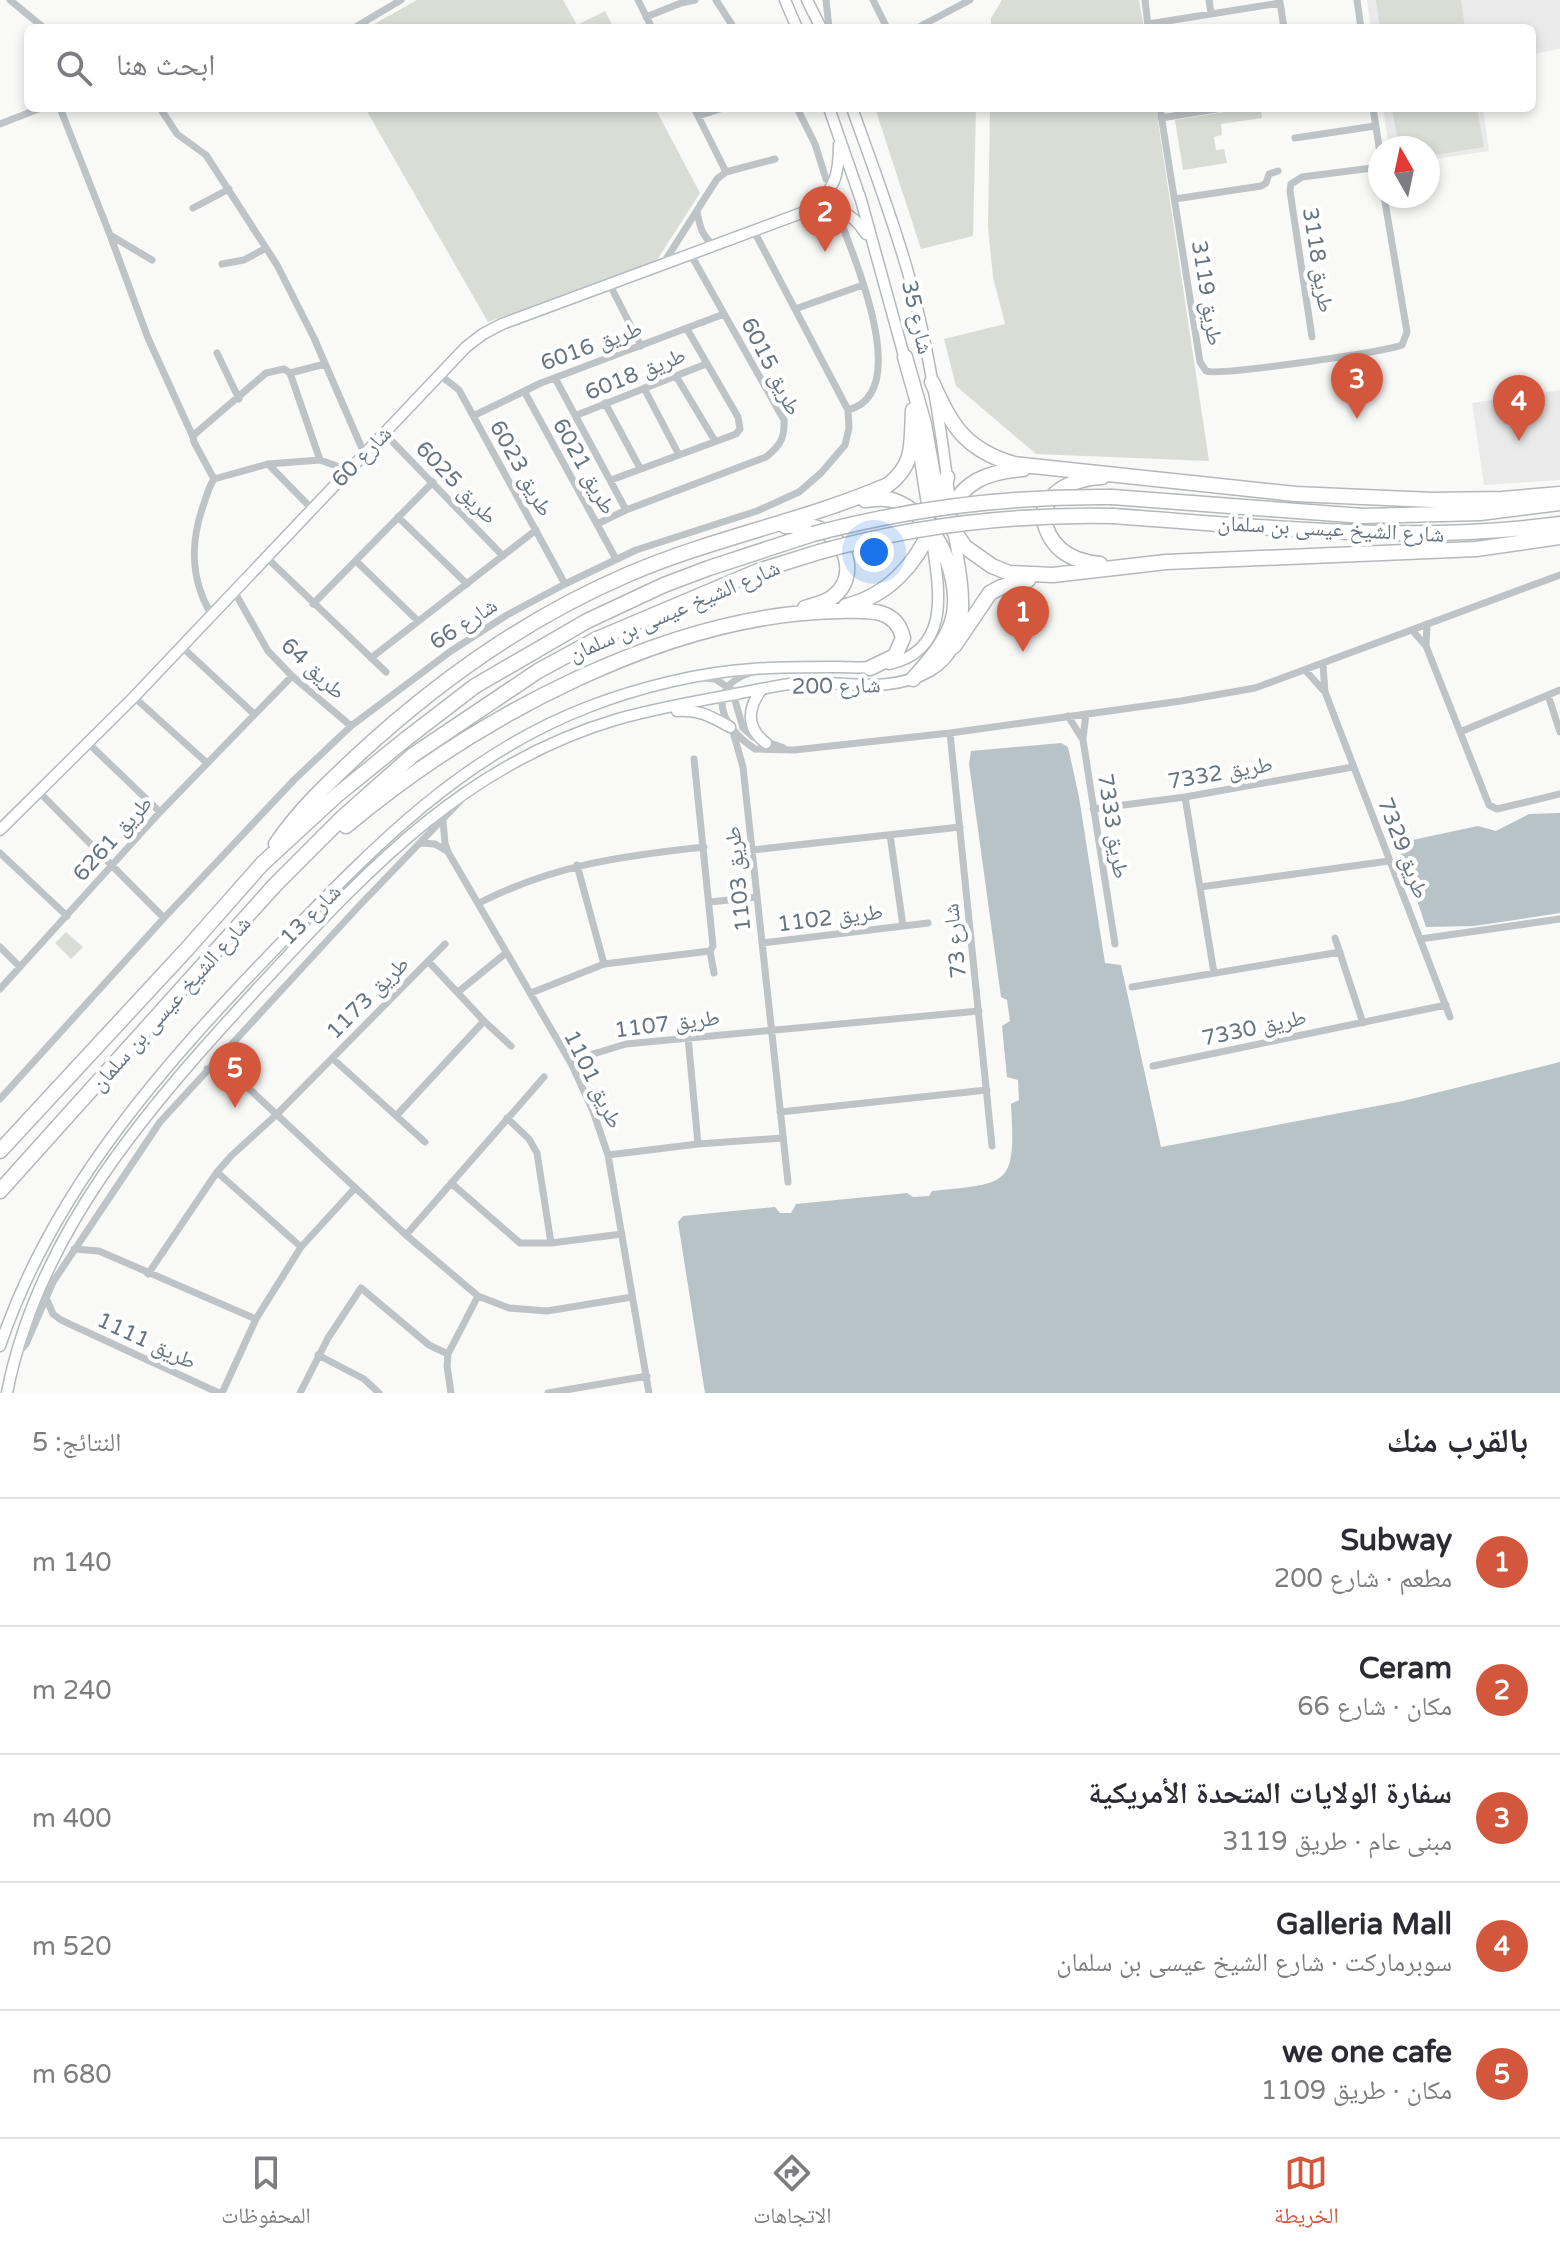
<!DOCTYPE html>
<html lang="ar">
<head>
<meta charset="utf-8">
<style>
  :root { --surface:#fff; --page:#f7f7f7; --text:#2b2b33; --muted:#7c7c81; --line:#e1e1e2; --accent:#d3573c }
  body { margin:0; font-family:"Varela Round","Noto Naskh Arabic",sans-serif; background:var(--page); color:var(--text); direction:rtl }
  .compass { position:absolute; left:1368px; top:136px; width:72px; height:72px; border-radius:50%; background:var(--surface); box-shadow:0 4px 12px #0003; rotate:351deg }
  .you { position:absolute; left:874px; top:552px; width:28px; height:28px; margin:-20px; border:6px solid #fff; border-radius:50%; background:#1a73e8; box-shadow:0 0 0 12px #1a73e833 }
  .badge { display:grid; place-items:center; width:52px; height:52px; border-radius:50%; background:var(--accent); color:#fff; font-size:26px; font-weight:700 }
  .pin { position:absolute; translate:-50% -66px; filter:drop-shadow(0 2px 4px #0008) }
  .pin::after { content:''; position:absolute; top:42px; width:28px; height:24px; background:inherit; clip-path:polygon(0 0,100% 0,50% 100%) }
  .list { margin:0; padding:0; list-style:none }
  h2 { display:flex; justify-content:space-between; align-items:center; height:104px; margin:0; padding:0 32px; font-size:34px }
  h2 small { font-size:26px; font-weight:400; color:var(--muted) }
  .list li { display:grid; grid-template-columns:52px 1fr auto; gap:24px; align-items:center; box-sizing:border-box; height:128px; padding:0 32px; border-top:2px solid var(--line) }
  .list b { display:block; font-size:30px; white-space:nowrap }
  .list p { margin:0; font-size:26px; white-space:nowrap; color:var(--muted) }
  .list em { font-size:26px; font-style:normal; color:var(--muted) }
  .icon { flex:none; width:44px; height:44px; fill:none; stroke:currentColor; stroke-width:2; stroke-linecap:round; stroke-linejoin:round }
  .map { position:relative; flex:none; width:1560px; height:1393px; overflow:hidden; direction:ltr }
  .search { position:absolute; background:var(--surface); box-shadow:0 4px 12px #0003; left:24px; right:24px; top:24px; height:88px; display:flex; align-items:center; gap:20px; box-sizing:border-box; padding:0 28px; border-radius:12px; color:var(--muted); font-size:30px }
  .sheet { height:744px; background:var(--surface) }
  nav { display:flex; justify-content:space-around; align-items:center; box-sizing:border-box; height:112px; border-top:2px solid var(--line); background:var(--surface); font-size:22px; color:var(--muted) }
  nav a { display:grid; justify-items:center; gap:4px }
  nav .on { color:var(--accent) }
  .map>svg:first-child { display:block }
  .built { fill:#eaeaea }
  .green { fill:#d9ddd6 }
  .water { fill:#b7c3c6 }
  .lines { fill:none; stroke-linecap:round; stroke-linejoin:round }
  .secondary-casing { stroke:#b3b9bd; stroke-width:13 }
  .highway-casing { stroke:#b4b8bb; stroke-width:17 }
  .street { stroke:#bec3c6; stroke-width:7 }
  .secondary { stroke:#fff; stroke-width:10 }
  .highway { stroke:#fff; stroke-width:14 }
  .highway-bridge-casing { stroke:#b4b8bb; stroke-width:17; stroke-linecap:butt }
  .highway-bridge { stroke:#fff; stroke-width:14 }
  .labels { text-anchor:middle; stroke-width:8; stroke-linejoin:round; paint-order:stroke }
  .street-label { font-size:22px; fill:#66757f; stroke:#fff }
</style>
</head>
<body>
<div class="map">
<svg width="1560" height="1393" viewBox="0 0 1560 1393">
  <rect width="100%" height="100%" fill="#f9f9f7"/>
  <!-- built -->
  <path class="built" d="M1367,0H1560V49L1532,54V28H1371Z
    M1383,108H1483L1489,151L1428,160V148H1389Z
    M1560,390V480L1484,485L1472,403Z"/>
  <!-- green -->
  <path class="green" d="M417,0H563L577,25L605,11L614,28H367Z
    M1002,0H1139L1144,28H991V18Z
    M1376,0H1461L1465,28H1380Z
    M365,108H655L700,193L657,260L488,322Z
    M875,108H976L973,236L921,249Z
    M990,108H1156L1209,461L1036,454L956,386L944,339L1005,324L993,277L988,227Z
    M1250,108H1261L1262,118L1221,124L1222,135L1214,137L1216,150L1224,149L1227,163L1183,170L1175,120Z
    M1392,108H1477L1484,147L1428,156V148H1399Z
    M66,932L83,947L71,959L55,943Z"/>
  <!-- water -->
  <path class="water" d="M1061,743L1068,747L1079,797L1105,963L1121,965L1161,1147L1403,1101L1560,1062V1393H705L678,1222L683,1216L775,1207L780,1213H791L796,1204L907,1193L913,1197L929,1196L932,1191C1009,1183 1016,1187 1011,1104L1019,1100L1018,1080L1007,1077L1002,1026L1010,1021L1007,1000L1001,997L969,764L971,751Z
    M1560,813V913L1474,926L1426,927L1398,843L1478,826L1496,831L1529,814Z"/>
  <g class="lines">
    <!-- secondary casing -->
    <g class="secondary-casing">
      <path id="secondary" d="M785,0L797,28
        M807,0L821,28
        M829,108L861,200L906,363
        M852,108C872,164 893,219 909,276C930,353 942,432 951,511
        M809,210C834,190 839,178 839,145
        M916,434L929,517
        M889,664C956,649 937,581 931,533
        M762,689C747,708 746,728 766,743
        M677,711C699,709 712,717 730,727
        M0,830L134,697L466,347L483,334L502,324L807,211C834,205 851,210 866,234
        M0,1346C53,1188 166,1062 280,944C374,847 461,756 588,707C637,688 700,672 753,669C781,667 809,667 837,667C849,667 862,668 873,667
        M7,1393C38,1232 149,1107 256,990C364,874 461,765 618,719C657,708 697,701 736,694C756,690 778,685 798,683C843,680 888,695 930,671C978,642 962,580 954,535"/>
    </g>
    <!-- highway casing -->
    <g class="highway-casing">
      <path id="highway" d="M905,357L924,424L939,509L965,547L992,566L1009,573L1053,575L1166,562L1476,549L1560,537
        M932,382C951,426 966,450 1014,464L1295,494L1432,500L1502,499L1560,494
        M1112,497L1363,516L1480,513L1560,503
        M865,500C875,499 885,497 895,501C936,516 965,582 952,622C945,644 928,662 913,679
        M940,503L947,477
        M948,516C962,481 987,472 1023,469
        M1114,516C1263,527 1411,544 1560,524
        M785,526C797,526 811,524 822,530C848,542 857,577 834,596C826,603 814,605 805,608
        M1100,564C1068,561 1047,546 1043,514C1050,488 1078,478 1102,477
        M846,606C887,596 916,565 932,526
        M954,646L990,593L1001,587L1028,580
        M346,826C475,718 667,614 838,611C865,611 896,606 903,638L895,656L870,668
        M276,844C299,810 328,783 358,755C438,681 528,617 629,574C713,538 804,521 888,485C916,464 911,442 913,410
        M0,1151L187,949L262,864L337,795L406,739L475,686L587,621L664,585L709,568L813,534
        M0,1191L275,885L343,817L413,755L538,671L597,639L758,571L819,552"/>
    </g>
    <!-- street -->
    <path class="street" d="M10,0L44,28
      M638,0L652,28
      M716,0L734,28
      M826,0L829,28
      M873,0L887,28
      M1145,0L1148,26
      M1209,0L1211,13
      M1357,0L1361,28
      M1280,2L1284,28
      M646,17L681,3L695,0
      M1148,24L1280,3
      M354,28L401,0
      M917,28L970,0
      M60,108L110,235L152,260
      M160,108L177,134L206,155L277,265L314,338L364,453
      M694,108L726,172
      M797,108L815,144L826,179
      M1160,108L1200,362L1206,371C1220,376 1383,352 1402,345L1407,332L1384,196
      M1373,108L1380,153
      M698,116L723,108
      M1161,118L1222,108
      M0,124L41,108
      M1295,138L1375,126
      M1175,199L1261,186L1266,183L1269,174L1278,171
      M193,208L229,189
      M697,212C700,227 702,237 715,246
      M843,227C857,266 912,394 848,410
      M110,235L148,338L193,437
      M222,264L244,260L266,248
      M663,264L717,179L726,172L775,159
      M610,285L641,346
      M795,309L863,285
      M1312,337L1290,191L1291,184L1302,177L1380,167
      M217,353L239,399
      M290,373L320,460
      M440,375L459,390L565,584
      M676,376L715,441
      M555,378L626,510
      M644,388L678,453
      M524,391L616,559
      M605,403L640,468
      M577,415L706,364
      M473,416L541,383L724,314
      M384,433L503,556
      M268,464L311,508
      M214,479L194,442L193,437L196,433L266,373L284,369L290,373L325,364
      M611,480L736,434L740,429L738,417L687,329
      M398,517L467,584
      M597,524L626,510L766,457C780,446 785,438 784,420L691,255
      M266,557L386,672
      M356,561L418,621
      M234,591L268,651L292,676L351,726
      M313,604L433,482
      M211,614C191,580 190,546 202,509C206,499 208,488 214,479L268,464L320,460L348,470
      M1412,630L1426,646L1489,805L1497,809L1560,794
      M181,646L254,714
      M1426,646L1427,624
      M371,658L536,530
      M1323,665L1325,692L1450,1017
      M1306,671L1323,690
      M753,672C703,687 721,727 755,749L794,750L950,733L1181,701L1255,688L1560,575
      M702,678L715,679L732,690L743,728L753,737L784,748
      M1548,695L1560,732
      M134,697L207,763
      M1068,716L1083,740L1115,944
      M733,732L743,767L788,1182
      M1460,732L1560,690
      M950,733L992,1146
      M1083,738L1086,714
      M88,743L160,812
      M694,759L713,946L710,951L714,973
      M39,792L164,918
      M1185,797L1214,973
      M1093,809L1185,797L1353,767
      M443,821L445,843L448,852L572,1065L593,1111L608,1155L649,1393
      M890,835L903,926
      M421,843L435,844L447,851
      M752,850L960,827
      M0,853L67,916
      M577,865L604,964
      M1200,887L1389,861
      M710,902L757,897
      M479,903C554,865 621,856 704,847
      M1335,938L1363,1023
      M1420,939L1560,919
      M762,943L928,923
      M0,947L20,967
      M428,961L484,1021L511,1046
      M1132,987L1340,952
      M0,989L160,812L292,676
      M458,992L506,953
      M531,993L604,964L710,951
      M688,1037L698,1144
      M224,1051L230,1071L406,1235L478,1296L509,1308L547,1311L632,1297
      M332,1058L425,1142
      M572,1065L593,1054L626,1044L979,1011
      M1153,1066L1446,1005
      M207,1069L230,1071
      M0,1099L164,918L294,780L351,726L451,651L507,615L565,584L636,550L757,511L799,492L821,473L845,445L849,428L848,410L754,231
      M780,1112L987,1090
      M397,1115L484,1021
      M507,1118L529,1139L537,1153L551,1243
      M608,1155L698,1144L783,1138
      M217,1172L301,1247
      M451,1183L520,1243H551L622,1234
      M406,1235L544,1077
      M74,1249L99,1251L256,1319
      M148,1274L217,1172L232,1155L276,1115L445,944
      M46,1298L53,1314L61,1320L219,1393
      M19,1352L26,1344L53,1282L160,1122L359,906L461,800
      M318,1355L364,1379L379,1393
      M222,1393L256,1319L301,1247L355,1188
      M300,1393L328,1338L361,1288L429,1345L448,1354
      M451,1393L447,1366L448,1354L478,1296
      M548,1393L647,1376"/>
    <!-- secondary -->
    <use href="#secondary" class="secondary"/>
    <!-- highway -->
    <use href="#highway" class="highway"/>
    <!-- highway-bridge casing -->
    <g class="highway-bridge-casing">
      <path id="highway-bridge" d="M813,534C911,508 1011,496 1112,497
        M819,552C916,525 1013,514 1114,516"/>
    </g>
    <!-- highway-bridge -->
    <use href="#highway-bridge" class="highway-bridge"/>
  </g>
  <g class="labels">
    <!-- street labels -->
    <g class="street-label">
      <text transform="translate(1319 260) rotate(81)" y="8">طريق 3118</text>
      <text transform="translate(1208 293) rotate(81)" y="8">طريق 3119</text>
      <text transform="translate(918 317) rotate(77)" y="8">شارع 35</text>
      <text transform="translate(591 345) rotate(-20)" y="8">طريق 6016</text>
      <text transform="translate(772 366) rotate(63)" y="8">طريق 6015</text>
      <text transform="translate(635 373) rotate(-22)" y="8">طريق 6018</text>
      <text transform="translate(361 456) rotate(-46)" y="8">شارع 60</text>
      <text transform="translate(585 466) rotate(61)" y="8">طريق 6021</text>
      <text transform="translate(522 468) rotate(61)" y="8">طريق 6023</text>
      <text transform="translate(457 482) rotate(46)" y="8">طريق 6025</text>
      <text transform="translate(1331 528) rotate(3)" y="8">شارع الشيخ عيسى بن سلمان</text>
      <text transform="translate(674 610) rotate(-23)" y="8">شارع الشيخ عيسى بن سلمان</text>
      <text transform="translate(463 623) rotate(-33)" y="8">شارع 66</text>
      <text transform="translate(314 668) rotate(43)" y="8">طريق 64</text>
      <text transform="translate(836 685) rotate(-1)" y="8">شارع 200</text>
      <text transform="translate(1220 772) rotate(-10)" y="8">طريق 7332</text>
      <text transform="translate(1114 826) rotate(81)" y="8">طريق 7333</text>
      <text transform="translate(112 838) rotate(-48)" y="8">طريق 6261</text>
      <text transform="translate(1404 848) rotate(69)" y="8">طريق 7329</text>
      <text transform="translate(737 879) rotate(-96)" y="8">طريق 1103</text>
      <text transform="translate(310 914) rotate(-45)" y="8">شارع 13</text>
      <text transform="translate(830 917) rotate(-7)" y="8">طريق 1102</text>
      <text transform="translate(954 941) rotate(-96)" y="8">شارع 73</text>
      <text transform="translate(367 997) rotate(-45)" y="8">طريق 1173</text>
      <text transform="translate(170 1003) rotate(-48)" y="8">شارع الشيخ عيسى بن سلمان</text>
      <text transform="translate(667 1023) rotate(-7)" y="8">طريق 1107</text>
      <text transform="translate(1254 1027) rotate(-12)" y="8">طريق 7330</text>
      <text transform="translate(594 1079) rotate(64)" y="8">طريق 1101</text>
      <text transform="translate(147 1340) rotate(25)" y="8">طريق 1111</text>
    </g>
  </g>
</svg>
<svg class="compass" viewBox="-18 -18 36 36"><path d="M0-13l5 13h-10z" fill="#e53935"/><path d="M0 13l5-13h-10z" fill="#7c7c81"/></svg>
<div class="you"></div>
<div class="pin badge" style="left:1023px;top:652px">1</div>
<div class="pin badge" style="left:825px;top:252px">2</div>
<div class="pin badge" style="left:1357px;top:419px">3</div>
<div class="pin badge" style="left:1519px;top:441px">4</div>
<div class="pin badge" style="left:235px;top:1108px">5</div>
<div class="search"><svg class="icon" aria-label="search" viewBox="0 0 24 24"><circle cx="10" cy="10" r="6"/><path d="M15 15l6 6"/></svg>ابحث هنا</div>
</div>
<section class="sheet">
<h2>بالقرب منك<small>النتائج: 5</small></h2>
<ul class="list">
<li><span class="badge">1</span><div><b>Subway</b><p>مطعم · شارع 200</p></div><em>140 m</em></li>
<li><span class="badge">2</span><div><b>Ceram</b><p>مكان · شارع 66</p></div><em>240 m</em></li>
<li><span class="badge">3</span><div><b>سفارة الولايات المتحدة الأمريكية</b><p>مبنى عام · طريق 3119</p></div><em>400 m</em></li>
<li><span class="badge">4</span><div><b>Galleria Mall</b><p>سوبرماركت · شارع الشيخ عيسى بن سلمان</p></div><em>520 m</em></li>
<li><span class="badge">5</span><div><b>we one cafe</b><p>مكان · طريق 1109</p></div><em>680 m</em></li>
</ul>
</section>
<nav>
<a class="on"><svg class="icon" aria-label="map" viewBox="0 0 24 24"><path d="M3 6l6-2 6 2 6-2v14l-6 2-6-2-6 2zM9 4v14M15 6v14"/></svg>الخريطة</a>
<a><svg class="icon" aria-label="directions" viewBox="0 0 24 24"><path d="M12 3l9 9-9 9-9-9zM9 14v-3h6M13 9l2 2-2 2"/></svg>الاتجاهات</a>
<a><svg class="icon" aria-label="saved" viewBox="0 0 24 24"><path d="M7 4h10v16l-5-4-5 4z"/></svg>المحفوظات</a>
</nav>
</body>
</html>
